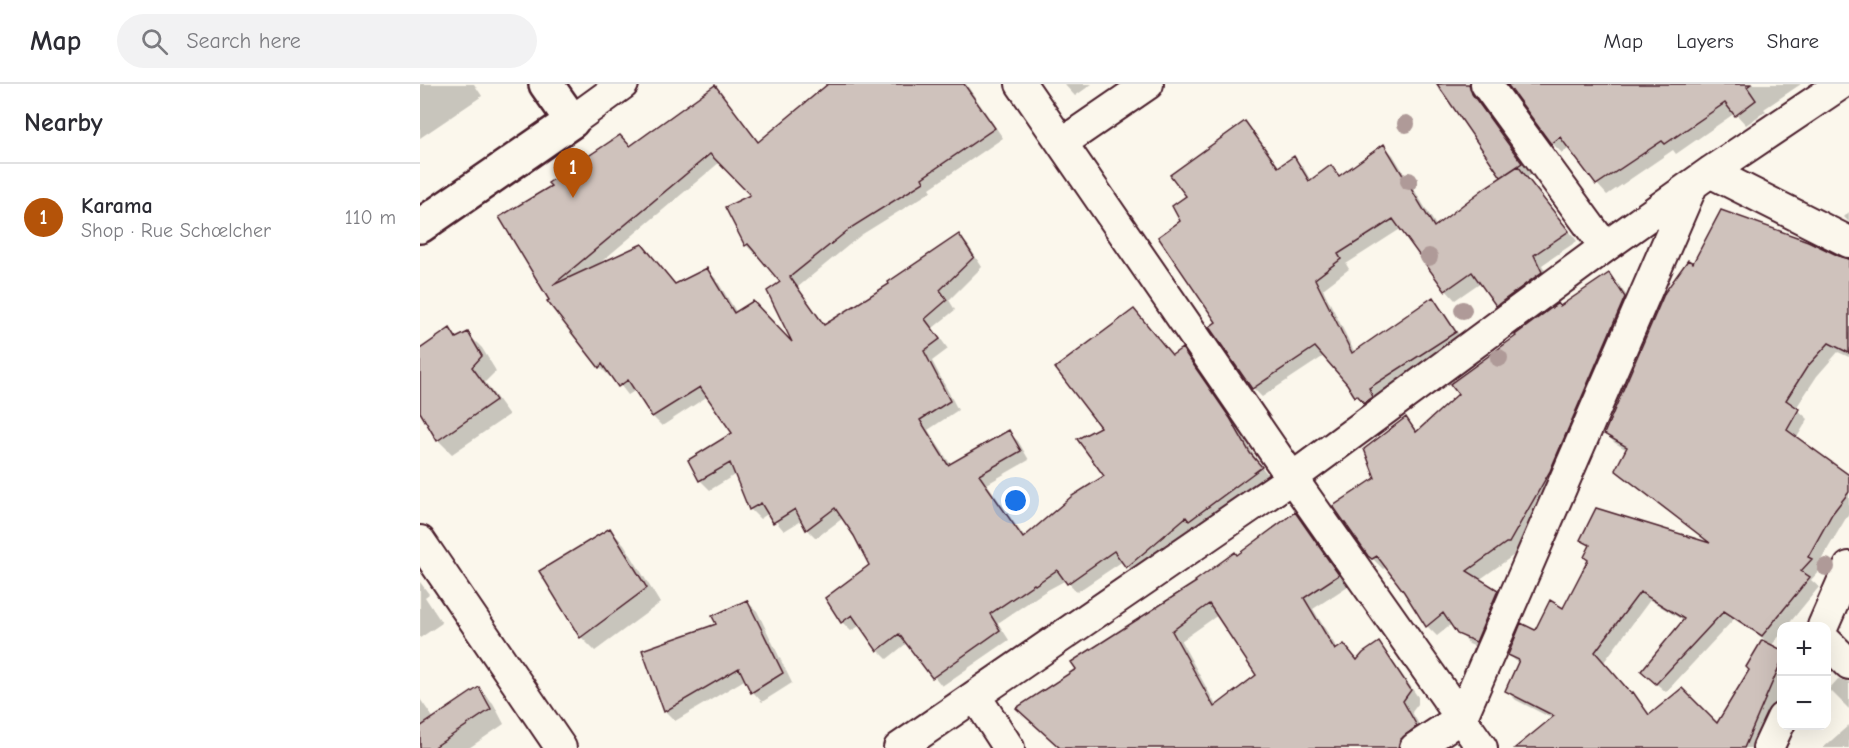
<!DOCTYPE html>
<html lang="en">
<head>
<meta charset="utf-8">
<style>
  :root { --surface:#fff; --page:#f2f2f3; --text:#2b2b33; --muted:#7c7c81; --line:#e1e1e2; --accent:#b45309 }
  body { margin:0; font-family:"Comic Neue",sans-serif; background:var(--page); color:var(--text) }
  .controls { position:absolute; right:18px; bottom:18px; display:grid; overflow:hidden; border-radius:12px; box-shadow:0 6px 24px #0002 }
  .controls button { width:54px; height:54px; display:grid; place-items:center; padding:0; border:0; border-bottom:2px solid var(--line); background:var(--surface); color:var(--text); font:30px sans-serif }
  .you { position:absolute; left:596px; top:417px; width:21px; height:21px; margin:-15px; border:4px solid #fff; border-radius:50%; background:#1a73e8; box-shadow:0 0 0 9px #1a73e833 }
  .badge { display:grid; place-items:center; width:39px; height:39px; border-radius:50%; background:var(--accent); color:#fff; font-size:20px; font-weight:700 }
  .pin { position:absolute; translate:-50% -50px; filter:drop-shadow(0 2px 3px #0008) }
  .pin::after { content:''; position:absolute; top:32px; width:21px; height:18px; background:inherit; clip-path:polygon(0 0,100% 0,50% 100%) }
  .list { margin:0; padding:0; list-style:none }
  h2 { display:flex; justify-content:space-between; align-items:center; height:78px; margin:0; padding:0 24px; font-size:26px }
  h2 small { font-size:20px; font-weight:400; color:var(--muted) }
  .list li { display:grid; grid-template-columns:39px 1fr auto; gap:18px; align-items:center; box-sizing:border-box; height:108px; padding:0 24px; border-top:2px solid var(--line) }
  .list b { display:block; font-size:22px; white-space:nowrap }
  .list p { margin:0; font-size:20px; white-space:nowrap; color:var(--muted) }
  .list em { font-size:20px; font-style:normal; color:var(--muted) }
  .icon { flex:none; width:33px; height:33px; fill:none; stroke:currentColor; stroke-width:2; stroke-linecap:round; stroke-linejoin:round }
  .map { position:relative; flex:none; width:1429px; height:664px; overflow:hidden }
  header { display:flex; align-items:center; gap:36px; box-sizing:border-box; height:84px; padding:0 30px; background:var(--surface); border-bottom:2px solid var(--line) }
  header strong { font-size:28px }
  nav { display:flex; gap:33px; margin-inline-start:auto; font-size:21px }
  .search { width:420px; height:54px; background:var(--page); display:flex; align-items:center; gap:15px; box-sizing:border-box; padding:0 21px; border-radius:33px; color:var(--muted); font-size:22px }
  main { display:flex }
  aside { flex:1; background:var(--surface) }
  .map>svg:first-child { display:block }
  .shadow { fill:#0003; fill-rule:evenodd }
  .building { fill:#cfc2bc; stroke:#4a1f2b; stroke-width:1.5; fill-rule:evenodd }
  .lines { fill:none; stroke-linecap:round; stroke-linejoin:round }
  .minor-casing { stroke:#4a1f2b; stroke-width:34 }
  .tertiary-casing { stroke:#4a1f2b; stroke-width:38 }
  .minor { stroke:#fbf7ec; stroke-width:30 }
  .tertiary { stroke:#fbf7ec; stroke-width:33 }
  .tree { fill:#af9a98 }
</style>
</head>
<body>
<header>
<strong>Map</strong>
<div class="search"><svg class="icon" aria-label="search" viewBox="0 0 24 24"><circle cx="10" cy="10" r="6"/><path d="M15 15l6 6"/></svg>Search here</div>
<nav><a>Map</a><a>Layers</a><a>Share</a></nav>
</header>
<main>
<aside>
<h2>Nearby<small></small></h2>
<ul class="list">
<li><span class="badge">1</span><div><b>Karama</b><p>Shop · Rue Schœlcher</p></div><em>110 m</em></li>
</ul>
</aside>
<div class="map">
<svg width="1429" height="664" viewBox="0 0 1429 664">
  <rect width="100%" height="100%" fill="#fbf7ec"/>
  <filter id="ink" filterUnits="userSpaceOnUse"><feTurbulence type="fractalNoise" baseFrequency=".0167" numOctaves="2"/><feDisplacementMap in="SourceGraphic" scale="12" xChannelSelector="R" yChannelSelector="G"/><feConvolveMatrix kernelMatrix="1 2 1 2 8 2 1 2 1" color-interpolation-filters="sRGB"/></filter>
  <g filter="url(#ink)">
    <!-- shadow -->
    <path class="shadow" d="M0,0H54L62,12L0,54Z
      M407,0H546L583,54L510,104L512,107L441,151L378,203L406,242L471,201L539,152L548,161L562,183L529,216L535,226L513,244L528,265L512,277L538,326L508,346L531,381L588,348L598,357L609,376L567,400L605,454L686,392L682,343L714,227L753,272L761,266L770,275L819,345L839,380L850,393L779,445L776,442L717,492L703,477L657,508L646,496L624,508L578,539L589,556L522,602L487,559L467,575L458,566L441,541L431,547L422,538L407,515L451,481L423,434L396,454L387,445L382,436L364,447L349,429L340,435L331,426L316,390L290,406L281,397L270,376L314,349L288,312L242,342L233,333L216,306L208,311L191,289L189,292L180,283L129,218L131,216L81,134L211,64L295,3L340,59ZM300,78L333,112L326,161L335,170L337,169L362,199L376,263L317,229L296,195L286,185L256,201L231,172L175,183Z
      M644,0H672L655,12Z
      M1020,0H1064L1059,14L1062,22L1112,90L1107,93L1157,157L1122,181L1131,198L1086,231L1077,221L1061,198L1035,216L1026,206L982,144L926,180L929,185L903,205L935,269L1012,215L1022,225L1044,258L955,328L936,312L929,299L904,272L842,313L833,304L798,239L762,137L768,112L825,39L834,48L860,84L873,74L883,83L891,97L911,83L921,92L964,62L973,71L1017,143L1083,94Z
      M1089,0H1381L1344,25L1346,27L1326,41L1315,29L1256,70L1253,66L1187,111L1177,100L1150,64L1142,69L1132,59Z
      M1429,128V138L1424,133Z
      M1343,142L1429,185V273L1418,268L1397,292L1376,324L1388,335L1376,355L1429,393V429L1397,483L1400,486L1391,496L1399,503L1367,542H1362V549L1351,562L1362,568V607L1337,664H1123L1133,635L1096,616L1087,607L1099,580L1089,571L1143,526L1170,476L1171,464L1162,455L1291,461L1207,395L1197,386L1207,366L1195,359L1185,349L1273,181ZM1230,516L1264,537L1232,596L1246,608L1314,535L1344,555L1328,583L1331,586L1297,642L1231,631L1184,578Z
      M1189,191L1199,201L1215,224L1101,466L1059,496L1077,507L1088,517L1066,567L1049,560L1032,540L1017,552L1007,542L967,483L963,485L949,471L957,394L986,335L998,348L1141,224Z
      M30,246L38,254L47,249L62,264L76,287L65,298L89,331L32,370L18,356L0,325V266Z
      M875,430L885,440L928,502L893,525L918,566L924,562L938,577L961,564L971,575L998,613V620L992,628L1006,653L992,664H637L658,585ZM798,531L838,591L797,623L761,557Z
      M190,446L204,460L240,519L175,567L161,553L121,488Z
      M0,498L9,510L5,513L22,539L0,554Z
      M327,518L337,527L372,599L342,618L333,608L326,595L255,637L245,627L298,541Z
      M1418,595L1429,598V625L1409,605Z
      M59,605L73,619L84,640L49,664H0V615L14,635Z
      M1429,641V664H1403Z"/>
    <!-- building -->
    <path class="building" d="M408,0H544L575,44L502,94L504,98L432,143L370,193L404,241L469,200L468,198L539,150L554,173L520,206L527,216L505,235L520,255L504,267L530,317L500,336L528,381L589,346L601,367L559,391L603,454L652,412L684,392L657,355L680,343L635,284L714,225L752,271L762,264L810,334L830,369L842,383L769,437L766,433L706,484L694,467L647,500L637,486L615,501L614,500L570,530L580,546L512,594L479,550L457,567L432,531L421,539L405,514L449,481L434,452L415,424L386,446L375,425L353,439L341,419L329,426L310,379L279,397L268,376L312,349L280,303L232,333L208,296L198,303L182,280L179,284L127,217L129,216L79,133L131,102L128,99L200,51L210,62L295,1L338,58ZM290,70L330,111L305,123L325,162L328,160L360,198L347,207L372,258L333,217L314,229L287,184L255,200L222,160L133,201Z
      M1017,0H1049L1052,10L1102,79L1081,93Z
      M1087,0H1331L1327,3L1336,16L1315,32L1305,19L1245,60L1242,57L1176,101L1140,53L1131,60Z
      M825,37L858,83L874,72L889,97L911,81L919,92L964,60L1014,143L1066,103L1098,82L1149,147L1114,171L1122,188L1076,222L1052,188L1025,207L973,135L918,170L921,175L895,195L932,269L1013,213L1036,248L949,304L953,313L944,319L937,311L935,313L927,300L895,263L832,305L789,243L796,238L738,153L760,137L752,122L766,112L750,91Z
      M1301,126L1388,157L1421,173L1429,175V269L1409,259L1387,283L1366,316L1379,325L1367,346L1429,391V408L1412,430L1388,473L1392,475L1381,487L1390,493L1342,552L1304,527L1236,600L1221,587L1264,535L1220,508L1175,568L1211,609L1213,608L1229,631L1262,604L1297,639L1329,586L1326,583L1342,556L1362,566V576L1324,664H1095L1134,632L1085,607L1099,576L1088,571L1101,539L1115,546L1130,516L1143,524L1168,476L1164,473L1170,461L1160,456L1176,424L1290,459L1195,386L1207,363L1184,350L1245,208L1268,176L1273,179Z
      M1189,189L1205,213L1130,387L1089,459H1086L1047,487L1078,506L1056,558L1037,550L1023,529L1006,543L984,508L957,472L952,475L948,472L913,422L955,394L944,365L986,333L996,348L1038,310L1030,300L1096,252L1095,251L1138,219L1140,222Z
      M30,244L36,254L48,248L62,272L52,283L76,316L17,357L0,328V265Z
      M875,428L919,491L884,514L915,566L924,560L937,576L943,569L959,558L991,606L983,617L997,642L980,656L978,664H640L596,624L656,585L651,578L776,498L775,497L815,468L817,471ZM789,520L836,591L794,623L752,547Z
      M190,444L227,504L160,554L119,487Z
      M327,516L363,589L331,609L319,584L244,628L222,566L296,540L292,532Z
      M59,603L71,625L13,664H0V643Z"/>
    <g class="lines">
      <!-- minor casing -->
      <g class="minor-casing">
        <path id="minor" d="M601,0L872,394L1062,664
          M1066,0L1185,163
          M152,37L203,0
          M642,59L728,0
          M1290,88L1429,158
          M0,457L141,664
          M1403,542L1429,483
          M1406,557L1429,580
          M556,613L589,664
          M479,664L872,394L1185,163L1290,88L1421,0
          M995,664L1042,633L1272,102
          M1348,664L1362,634"/>
      </g>
      <!-- tertiary casing -->
      <g class="tertiary-casing">
        <path id="tertiary" d="M0,142L152,37L126,0"/>
      </g>
      <!-- minor -->
      <use href="#minor" class="minor"/>
      <!-- tertiary -->
      <use href="#tertiary" class="tertiary"/>
    </g>
    <!-- trees -->
    <g class="tree">
      <circle cx="986" cy="40" r="9"/>
      <circle cx="989" cy="97" r="9"/>
      <circle cx="1009" cy="173" r="9"/>
      <circle cx="1043" cy="226" r="9"/>
      <circle cx="1079" cy="274" r="9"/>
      <circle cx="1406" cy="483" r="9"/>
    </g>
  </g>
</svg>
<div class="controls">
<button>+</button>
<button>−</button>
</div>
<div class="you"></div>
<div class="pin badge" style="left:153px;top:114px">1</div>
</div>
</main>
</body>
</html>
